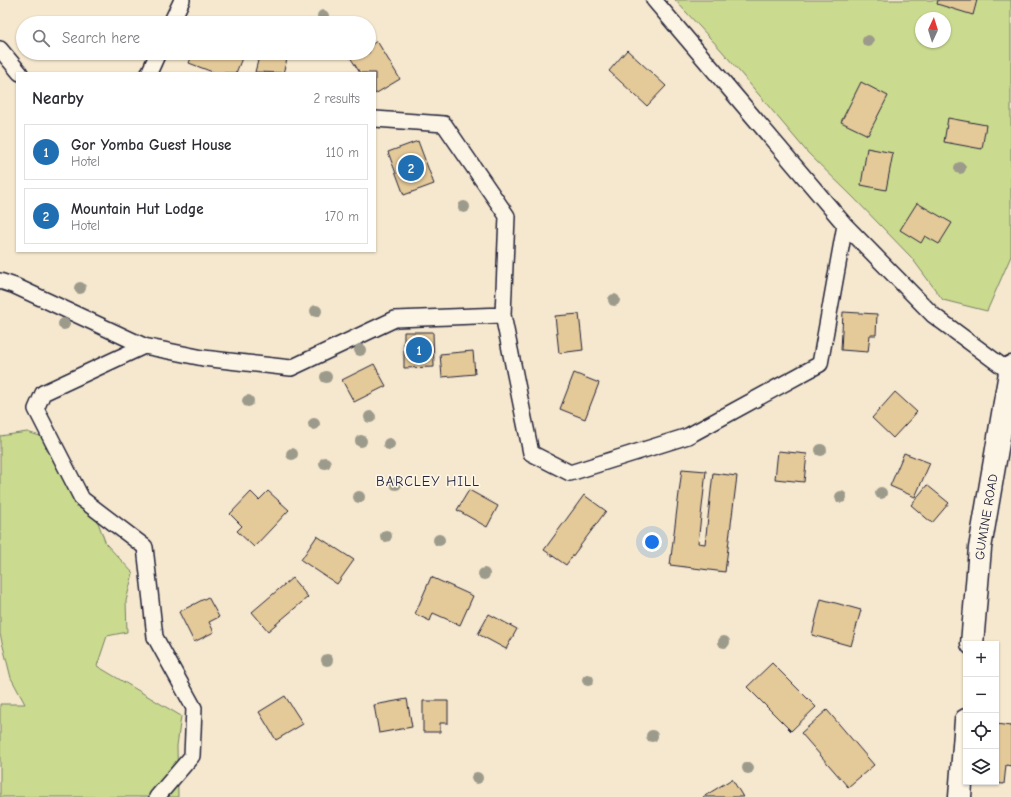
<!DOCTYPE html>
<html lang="en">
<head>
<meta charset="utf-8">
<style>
  :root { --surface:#fff; --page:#f2f2f3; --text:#2b2b33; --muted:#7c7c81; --line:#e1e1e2; --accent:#1f6fb2 }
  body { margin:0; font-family:"Comic Neue",sans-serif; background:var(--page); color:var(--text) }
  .controls { position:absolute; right:12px; bottom:12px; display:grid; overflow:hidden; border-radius:0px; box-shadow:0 1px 3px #0004 }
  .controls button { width:36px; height:36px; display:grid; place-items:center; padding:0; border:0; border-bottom:1px solid var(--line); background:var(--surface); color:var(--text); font:20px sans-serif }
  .compass { position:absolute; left:915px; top:12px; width:36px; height:36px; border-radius:50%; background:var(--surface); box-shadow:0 1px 3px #0004; rotate:4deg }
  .you { position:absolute; left:652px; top:542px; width:14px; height:14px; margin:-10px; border:3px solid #fff; border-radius:50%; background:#1a73e8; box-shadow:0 0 0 6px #1a73e833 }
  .badge { display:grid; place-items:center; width:26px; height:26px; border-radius:50%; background:var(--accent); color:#fff; font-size:13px; font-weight:700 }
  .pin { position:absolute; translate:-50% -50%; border:2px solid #fff; box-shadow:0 1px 4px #0006 }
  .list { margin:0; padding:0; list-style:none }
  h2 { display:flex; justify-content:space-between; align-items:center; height:52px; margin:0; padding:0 16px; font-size:17px }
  h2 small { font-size:13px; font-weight:400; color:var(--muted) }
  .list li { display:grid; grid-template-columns:26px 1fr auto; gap:12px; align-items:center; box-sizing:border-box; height:56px; margin:0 8px 8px; padding:0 8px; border:1px solid var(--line); border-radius:0px }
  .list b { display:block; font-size:15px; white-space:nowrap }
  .list p { margin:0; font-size:13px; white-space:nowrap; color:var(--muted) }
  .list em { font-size:13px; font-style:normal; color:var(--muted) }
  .icon { flex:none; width:22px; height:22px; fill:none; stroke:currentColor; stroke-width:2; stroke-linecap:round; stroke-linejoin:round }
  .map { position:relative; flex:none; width:1011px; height:797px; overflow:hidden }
  .search { position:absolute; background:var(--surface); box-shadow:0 1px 3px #0004; left:16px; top:16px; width:360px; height:44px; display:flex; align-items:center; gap:10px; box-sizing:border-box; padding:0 14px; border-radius:22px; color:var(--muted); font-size:15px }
  .panel { position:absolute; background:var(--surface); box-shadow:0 1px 3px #0004; left:16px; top:72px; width:360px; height:180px; border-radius:0px }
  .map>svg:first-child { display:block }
  .green { fill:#cadb8f; stroke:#767e65; fill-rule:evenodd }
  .building { fill:#e4c999; stroke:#22223b }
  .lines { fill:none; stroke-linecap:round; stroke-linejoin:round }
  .minor-casing { stroke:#22223b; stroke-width:18 }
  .secondary-casing { stroke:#22223b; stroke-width:25 }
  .minor { stroke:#fcf5e5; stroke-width:15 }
  .secondary { stroke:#fcf5e5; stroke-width:22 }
  .tree { fill:#9c9a8b }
  .labels { text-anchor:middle; stroke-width:3.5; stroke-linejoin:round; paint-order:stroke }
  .street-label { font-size:13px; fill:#22223b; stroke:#fcf5e5 }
  .neighbourhood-label { font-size:14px; letter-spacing:1px; fill:#22223b; stroke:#fcf5e5 }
</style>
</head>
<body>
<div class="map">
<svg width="1011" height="797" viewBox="0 0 1011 797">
  <rect width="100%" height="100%" fill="#f5e8ce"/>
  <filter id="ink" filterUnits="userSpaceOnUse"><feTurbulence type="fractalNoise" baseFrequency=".025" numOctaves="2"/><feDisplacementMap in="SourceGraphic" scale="8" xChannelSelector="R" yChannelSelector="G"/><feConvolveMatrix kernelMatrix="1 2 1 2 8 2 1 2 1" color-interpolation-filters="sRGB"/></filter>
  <g filter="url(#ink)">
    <!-- green -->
    <path class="green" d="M675,0H1011V256L987,311L943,300L911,257L852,196L808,153L722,51ZM921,18H945V42H921Z
      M27,432L56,441L84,485L106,544L133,573L126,601L127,632L107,636L97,666L181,716L177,746L178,797H0V704H25L11,678L0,634V436Z"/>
    <!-- building -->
    <path class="building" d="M938,0H977L973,15L937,4Z
      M377,41L400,79L375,94V73H360L350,57L358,53H369V46Z
      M627,50L666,86L647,106L609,71Z
      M193,53H244L236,73H215L189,63Z
      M260,53H289L283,73L255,72Z
      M861,82L888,96L868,135L841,122Z
      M948,118L986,125L982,149L944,142Z
      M418,141L434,184L404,195L388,152Z
      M867,148L893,153L886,190L861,185Z
      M917,203L952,223L939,244L925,236L921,243L900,230Z
      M843,312L877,314L876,335H870L868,352L841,350Z
      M579,314L583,350L559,353L555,316Z
      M404,332H433L434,367L404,368Z
      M473,351L475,374L442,377L440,354Z
      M374,364L386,386L354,402L342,380Z
      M574,373L599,383L585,419L560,409Z
      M895,392L917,412L893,438L872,418Z
      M778,451L807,454L804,482L775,479Z
      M904,453L930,463L915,497L890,486Z
      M682,469L706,471L698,543L705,544L713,473L737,476L725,572L670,565Z
      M927,485L949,503L932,523L911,505Z
      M469,490L498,506L487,527L457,510Z
      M268,491L289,510L254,547L237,531L242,526L230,514L251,492L259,500Z
      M584,495L606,511L566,565L544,550Z
      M317,536L354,560L337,584L301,560Z
      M431,577L473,596L460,625L433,613L430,621L415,614Z
      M292,578L308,597L268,631L252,612Z
      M208,597L219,617L209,622L214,632L194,642L179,612Z
      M821,599L861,610L851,646L812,635Z
      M489,614L517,629L506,649L478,634Z
      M772,663L816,707L791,731L747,687Z
      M285,696L303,724L276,740L259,712Z
      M407,699L412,727L379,733L374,705Z
      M423,701H448V723H440V732H423Z
      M827,710L874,765L848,787L801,733Z
      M996,724L1011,726V766L1006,765L1004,784L984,782H996Z
      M732,779L743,797H703Z"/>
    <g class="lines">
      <!-- minor casing -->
      <g class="minor-casing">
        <path id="minor" d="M654,0L845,225L933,315L1010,372
          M171,23L182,0
          M0,49L20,73
          M149,73L158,53
          M375,119L444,124L507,216L503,315L531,453L570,473L688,436L820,364L845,225
          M0,281L15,286L144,346L203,358L291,368L395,319L503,315
          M144,346L43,393L36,409L82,499L145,547L155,637L194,708L192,756L157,797"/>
      </g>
      <!-- secondary casing -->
      <g class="secondary-casing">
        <g id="secondary">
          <path id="s1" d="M972,644L980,548L1011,367"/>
          <path d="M960,797L966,720"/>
        </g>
      </g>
      <!-- minor -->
      <use href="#minor" class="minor"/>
      <!-- secondary -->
      <use href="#secondary" class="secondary"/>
    </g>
    <!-- trees -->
    <g class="tree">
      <circle cx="323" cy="16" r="6"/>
      <circle cx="868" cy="41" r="6"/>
      <circle cx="960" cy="168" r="6"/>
      <circle cx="464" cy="207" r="6"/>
      <circle cx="80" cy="288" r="6"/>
      <circle cx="614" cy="300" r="6"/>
      <circle cx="316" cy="311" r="6"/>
      <circle cx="64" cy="324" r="6"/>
      <circle cx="360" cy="350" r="6"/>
      <circle cx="326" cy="377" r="6"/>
      <circle cx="248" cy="401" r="6"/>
      <circle cx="370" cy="417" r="6"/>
      <circle cx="314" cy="424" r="6"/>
      <circle cx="361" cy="441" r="6"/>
      <circle cx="389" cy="444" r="6"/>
      <circle cx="821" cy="450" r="6"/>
      <circle cx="292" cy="454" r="6"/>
      <circle cx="325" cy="463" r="6"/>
      <circle cx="396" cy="484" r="6"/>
      <circle cx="881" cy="493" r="6"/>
      <circle cx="359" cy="497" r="6"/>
      <circle cx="841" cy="497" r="6"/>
      <circle cx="386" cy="536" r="6"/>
      <circle cx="439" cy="540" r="6"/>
      <circle cx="484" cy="574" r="6"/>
      <circle cx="724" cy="642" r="6"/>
      <circle cx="327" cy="660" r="6"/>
      <circle cx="588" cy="680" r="6"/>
      <circle cx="652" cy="736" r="6"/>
      <circle cx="748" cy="768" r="6"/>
      <circle cx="477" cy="778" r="6"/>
    </g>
  </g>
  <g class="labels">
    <!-- street labels -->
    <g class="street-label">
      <text dy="5" stroke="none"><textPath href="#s1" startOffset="128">GUMINE ROAD</textPath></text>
    </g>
    <!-- neighbourhood labels -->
    <g class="neighbourhood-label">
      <text x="428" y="486">BARCLEY HILL</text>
    </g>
  </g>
</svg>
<div class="controls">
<button>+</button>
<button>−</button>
<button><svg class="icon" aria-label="locate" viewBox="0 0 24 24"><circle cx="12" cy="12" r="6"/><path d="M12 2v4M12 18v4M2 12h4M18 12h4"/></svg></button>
<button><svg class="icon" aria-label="layers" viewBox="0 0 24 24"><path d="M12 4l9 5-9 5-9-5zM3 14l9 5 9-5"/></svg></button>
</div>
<svg class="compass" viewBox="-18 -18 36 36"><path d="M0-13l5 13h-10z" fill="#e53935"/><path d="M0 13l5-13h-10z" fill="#7c7c81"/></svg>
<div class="you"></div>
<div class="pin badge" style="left:419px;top:350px">1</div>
<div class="pin badge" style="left:411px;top:168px">2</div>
<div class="search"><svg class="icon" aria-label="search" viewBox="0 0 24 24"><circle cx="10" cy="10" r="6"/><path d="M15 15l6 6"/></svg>Search here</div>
<section class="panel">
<h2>Nearby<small>2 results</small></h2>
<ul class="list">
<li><span class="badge">1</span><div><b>Gor Yomba Guest House</b><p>Hotel</p></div><em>110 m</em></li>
<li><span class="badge">2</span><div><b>Mountain Hut Lodge</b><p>Hotel</p></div><em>170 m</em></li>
</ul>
</section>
</div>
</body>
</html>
